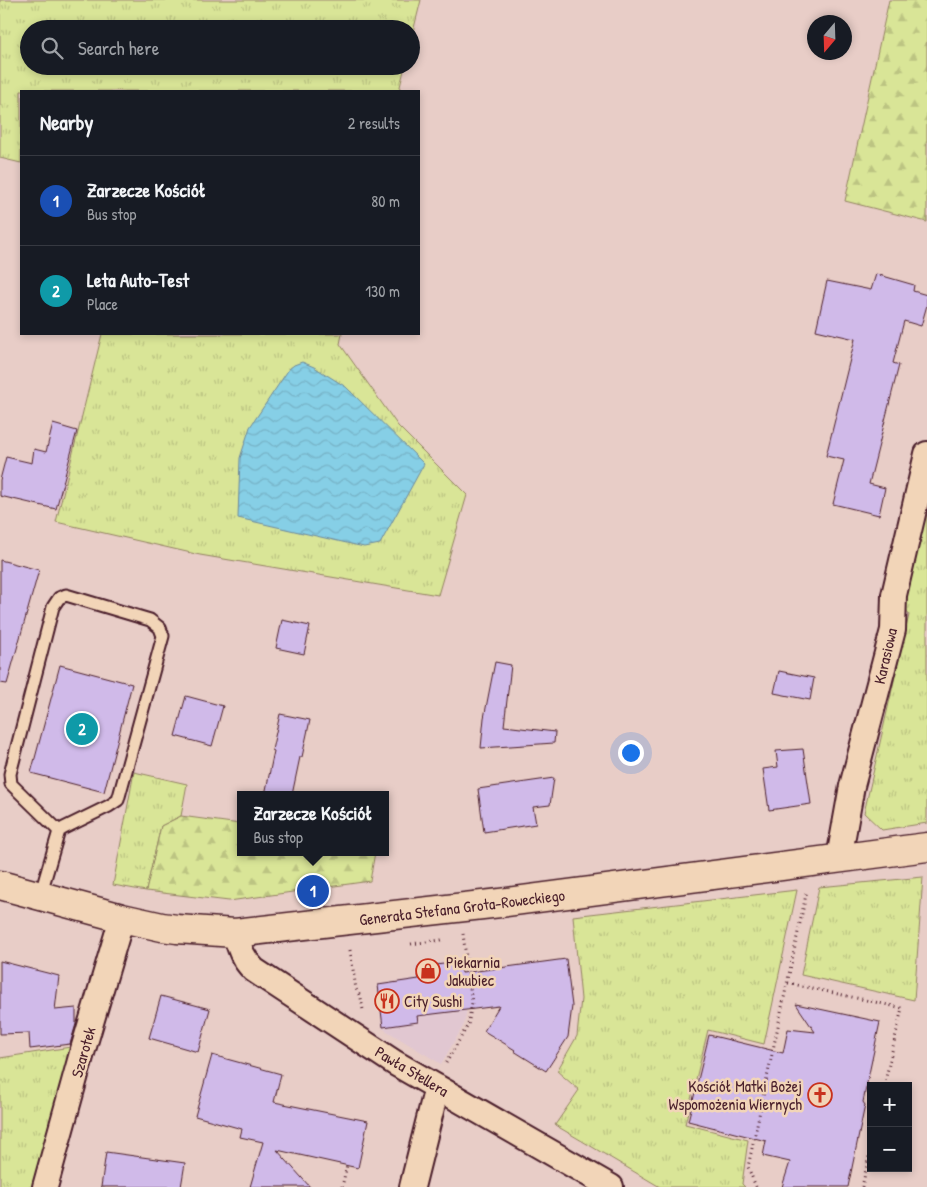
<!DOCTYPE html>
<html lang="en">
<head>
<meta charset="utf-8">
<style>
  :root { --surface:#171b24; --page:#20242c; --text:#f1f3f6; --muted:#9ea1a6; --line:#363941; --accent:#db2777 }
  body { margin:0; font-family:"Patrick Hand",sans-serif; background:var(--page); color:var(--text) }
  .controls { position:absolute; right:15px; bottom:15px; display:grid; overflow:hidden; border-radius:0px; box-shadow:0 2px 8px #0003 }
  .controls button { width:45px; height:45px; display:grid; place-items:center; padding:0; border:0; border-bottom:1px solid var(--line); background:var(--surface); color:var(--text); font:25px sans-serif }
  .compass { position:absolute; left:807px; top:15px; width:45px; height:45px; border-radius:50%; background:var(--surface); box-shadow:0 2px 8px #0003; rotate:199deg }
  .you { position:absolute; left:630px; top:752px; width:18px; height:18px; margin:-12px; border:4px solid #fff; border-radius:50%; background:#1a73e8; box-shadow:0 0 0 8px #1a73e833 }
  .badge { display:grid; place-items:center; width:32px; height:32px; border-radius:50%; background:var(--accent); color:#fff; font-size:16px; font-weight:700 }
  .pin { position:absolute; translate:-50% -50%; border:2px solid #fff; box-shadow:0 1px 5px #0006 }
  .popup { position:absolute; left:237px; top:791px; width:152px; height:65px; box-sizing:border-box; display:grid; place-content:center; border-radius:0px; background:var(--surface); filter:drop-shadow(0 1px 4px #0005); font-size:16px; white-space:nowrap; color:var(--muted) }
  .popup b { font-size:19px; color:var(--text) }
  .popup::after { content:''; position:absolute; left:50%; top:100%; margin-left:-10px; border:10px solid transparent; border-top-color:var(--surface) }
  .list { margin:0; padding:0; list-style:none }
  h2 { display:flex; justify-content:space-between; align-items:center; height:65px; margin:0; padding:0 20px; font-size:21px }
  h2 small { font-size:16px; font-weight:400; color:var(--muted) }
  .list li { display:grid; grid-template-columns:32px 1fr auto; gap:15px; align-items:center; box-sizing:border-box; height:90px; padding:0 20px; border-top:1px solid var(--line) }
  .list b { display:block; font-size:19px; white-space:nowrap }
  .list p { margin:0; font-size:16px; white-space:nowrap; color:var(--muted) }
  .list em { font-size:16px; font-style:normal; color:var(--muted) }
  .icon { flex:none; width:28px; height:28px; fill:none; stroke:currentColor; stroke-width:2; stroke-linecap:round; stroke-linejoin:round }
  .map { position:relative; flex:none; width:927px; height:1187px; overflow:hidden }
  .search { position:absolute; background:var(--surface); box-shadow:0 2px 8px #0003; left:20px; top:20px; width:400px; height:55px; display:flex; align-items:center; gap:12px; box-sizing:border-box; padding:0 18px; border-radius:28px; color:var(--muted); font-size:19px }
  .panel { position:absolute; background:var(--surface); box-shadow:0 2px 8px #0003; left:20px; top:90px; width:400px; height:245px; border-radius:0px }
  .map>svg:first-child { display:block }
  .built { fill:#e1c7d1 }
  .grass { fill:url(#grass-tufts); stroke:#928261 }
  .forest { fill:url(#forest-firs); stroke:#928261 }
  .water { fill:url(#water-waves); stroke:#6e899b }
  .building { fill:#d0bae9; stroke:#4a1f2b }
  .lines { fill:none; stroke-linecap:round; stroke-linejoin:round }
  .service-casing { stroke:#4a1f2b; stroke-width:15 }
  .minor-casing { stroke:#4a1f2b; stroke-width:28 }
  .tertiary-casing { stroke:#4a1f2b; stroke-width:31 }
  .path { stroke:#4a1f2b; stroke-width:3; stroke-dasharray:1 4; stroke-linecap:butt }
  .service { stroke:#f2d5b8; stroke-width:11 }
  .minor { stroke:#f2d5b8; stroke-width:24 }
  .tertiary { stroke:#f2d5b8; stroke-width:28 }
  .labels { text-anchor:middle; stroke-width:5; stroke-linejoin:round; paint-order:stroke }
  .street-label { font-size:16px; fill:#4a1f2b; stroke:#f2d5b8 }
  .poi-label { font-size:16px; fill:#4a1f2b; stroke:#f2d5b8; text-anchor:start }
</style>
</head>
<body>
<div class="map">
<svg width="927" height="1187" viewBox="0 0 927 1187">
  <defs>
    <pattern id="grass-tufts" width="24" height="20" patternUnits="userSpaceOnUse" patternTransform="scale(1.25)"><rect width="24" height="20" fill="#d9e597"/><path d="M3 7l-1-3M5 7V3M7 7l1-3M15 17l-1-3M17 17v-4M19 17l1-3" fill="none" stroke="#bcc482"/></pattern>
    <pattern id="forest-firs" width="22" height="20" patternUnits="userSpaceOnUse" patternTransform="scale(1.25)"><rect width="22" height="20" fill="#d9e597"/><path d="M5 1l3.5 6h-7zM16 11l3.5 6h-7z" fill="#bcc482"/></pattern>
    <pattern id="water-waves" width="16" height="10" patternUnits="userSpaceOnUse" patternTransform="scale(1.25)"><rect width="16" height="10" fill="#86cfe6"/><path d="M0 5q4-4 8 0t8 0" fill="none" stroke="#75b1c5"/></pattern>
  </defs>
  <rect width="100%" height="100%" fill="#e8cdc7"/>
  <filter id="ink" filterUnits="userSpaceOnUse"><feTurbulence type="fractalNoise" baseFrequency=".02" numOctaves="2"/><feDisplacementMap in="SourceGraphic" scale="10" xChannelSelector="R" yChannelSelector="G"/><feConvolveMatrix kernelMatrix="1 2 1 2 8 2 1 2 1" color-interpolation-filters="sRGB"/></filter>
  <g filter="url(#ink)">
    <!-- built -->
    <path class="built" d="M461,960L467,1008L464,1025L441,1064L382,1028L377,984L417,978L415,966Z"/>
    <!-- grass -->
    <path class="grass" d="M0,0H421L411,40V29H29V66H405L399,91H21V163L0,158Z
      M102,334H342L340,344L398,426L467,495L438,595L200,555L56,522Z
      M927,493V823L882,830L864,813L909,615L901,601Z
      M134,772L187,784L181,816L161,826L146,891L113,885Z
      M923,877L914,1000L801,975L819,887Z
      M797,890L764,1044L708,1030L685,1124L748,1140L742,1184L745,1187H660L555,1125L579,1090L557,1071L577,1036L581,999L573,916Z
      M77,1046L33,1187H0V1058Z"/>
    <!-- forest -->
    <path class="forest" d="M889,0H927V222L845,201Z
      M181,816L240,824V852H375L370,881L229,901L146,891L161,826Z"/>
    <!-- water -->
    <path class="water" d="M302,362L314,367L346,387L424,464L380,544L364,547L238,518L240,458L250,427L289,369L294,365Z"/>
    <!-- building -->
    <path class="building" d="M876,274L914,285L913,291L927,295V305L921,326L904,321L893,363L899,365L869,484L885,488L879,515L833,504L844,460L826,456L855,339L816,330L827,281L871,290Z
      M53,424L77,431L56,509L0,496V480L6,457L32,463L34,449L46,452Z
      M0,560L39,570L7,684L0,683Z
      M282,620L310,626L304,654L276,648Z
      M495,662L511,665L504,726L555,732L554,743L481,748L484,718Z
      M60,665L132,684L104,792L31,773Z
      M779,671L814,678L810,700L774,693Z
      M186,696L223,706L212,746L175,736Z
      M280,714L310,720L302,757H300L292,795H265L274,751L272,750Z
      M803,749L811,804L769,810L763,769L778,767L776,751Z
      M554,778L550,805L533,807L536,824L484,832L478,789Z
      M566,959L572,1006L568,1037L546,1071L514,1051L515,1050L484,1031L499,1006L417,1016L418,1022L383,1027L378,985L419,979L418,967L461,962L462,973Z
      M0,961L59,976L55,1010L76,1008V1024L70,1044L30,1049L29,1033L0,1034Z
      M161,996L210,1009L198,1052L149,1038Z
      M796,1004L880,1022L863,1102L865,1105L848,1187H782L790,1162L763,1156L766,1141L688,1121L709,1035L783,1053L788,1029L815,1032Z
      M212,1055L281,1074L274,1102L368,1121L358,1168L277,1150L310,1187H250L263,1142L240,1137L242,1129L195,1116Z
      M106,1152L185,1163L181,1187H101Z"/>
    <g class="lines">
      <!-- service casing -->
      <g class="service-casing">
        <path id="service" d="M40,896L59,831L64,828L109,806L118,800L163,636L160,628L150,620L66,595L59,598L53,607L10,774L11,784L59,831"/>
      </g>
      <!-- minor casing -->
      <g class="minor-casing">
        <path id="minor" d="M839,858L852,786L893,630L894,595L927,454
          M235,933C240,949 242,958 254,970L395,1063L611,1187
          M45,1187L82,1053L122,918
          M412,1187L437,1087"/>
      </g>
      <!-- tertiary casing -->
      <g class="tertiary-casing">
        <path id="tertiary" d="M0,885L122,918L162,927L177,929L235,933L500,903L927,847"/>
      </g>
      <!-- path -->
      <path class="path" d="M411,944L441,940L444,939
        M350,950L356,989L361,998L363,1010
        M788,983L902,1008L884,1086
        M446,1063L468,1025L472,1003L463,934
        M342,1187L347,1165
        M756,1187L748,1167L807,890
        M862,1187L871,1147"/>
      <!-- service -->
      <use href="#service" class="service"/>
      <!-- minor -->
      <use href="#minor" class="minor"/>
      <!-- tertiary -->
      <use href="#tertiary" class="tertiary"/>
    </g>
  </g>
  <!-- icons -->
  <defs>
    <g id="shop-ring" transform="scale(1.25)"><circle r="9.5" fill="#f2d5b8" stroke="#c8321e" stroke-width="1.5"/><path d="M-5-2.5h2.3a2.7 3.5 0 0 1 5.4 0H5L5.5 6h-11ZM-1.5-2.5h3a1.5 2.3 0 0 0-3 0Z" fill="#c8321e"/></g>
    <g id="restaurant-ring" transform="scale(1.25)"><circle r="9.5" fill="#f2d5b8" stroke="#c8321e" stroke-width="1.5"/><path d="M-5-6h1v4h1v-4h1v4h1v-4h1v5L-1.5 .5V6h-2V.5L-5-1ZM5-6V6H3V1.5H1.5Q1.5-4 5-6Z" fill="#c8321e"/></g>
    <g id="church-ring" transform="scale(1.25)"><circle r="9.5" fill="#f2d5b8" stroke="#c8321e" stroke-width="1.5"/><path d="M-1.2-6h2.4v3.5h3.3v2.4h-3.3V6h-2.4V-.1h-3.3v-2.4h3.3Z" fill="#c8321e"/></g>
  </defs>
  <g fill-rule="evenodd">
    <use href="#shop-ring" x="428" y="971"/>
    <use href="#restaurant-ring" x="387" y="1001"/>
    <use href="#church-ring" x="820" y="1095"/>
  </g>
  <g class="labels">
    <!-- street labels -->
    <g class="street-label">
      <text transform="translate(885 656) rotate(-77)" y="6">Karasiowa</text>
      <text transform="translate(462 907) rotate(-7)" y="6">Generała Stefana Grota-Roweckiego</text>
      <text transform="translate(83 1052) rotate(-74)" y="6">Szarotek</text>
      <text transform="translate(412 1071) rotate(31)" y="6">Pawła Stellera</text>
    </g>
    <!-- poi labels -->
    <g class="poi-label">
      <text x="446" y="968">Piekarnia<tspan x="446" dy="18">Jakubiec</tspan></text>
      <text x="404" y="1007">City Sushi</text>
      <text x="802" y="1092" text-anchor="end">Kościół Matki Bożej<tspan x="802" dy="18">Wspomożenia Wiernych</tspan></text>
    </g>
  </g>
</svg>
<div class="controls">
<button>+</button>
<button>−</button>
</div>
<svg class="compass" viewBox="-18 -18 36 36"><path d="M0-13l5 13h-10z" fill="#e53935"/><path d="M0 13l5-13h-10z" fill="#9ea1a6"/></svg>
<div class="you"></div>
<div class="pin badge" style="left:313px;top:891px;background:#1a4fb4">1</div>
<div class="popup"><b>Zarzecze Kościół</b>Bus stop</div>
<div class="pin badge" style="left:82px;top:729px;background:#0f9aa8">2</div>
<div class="search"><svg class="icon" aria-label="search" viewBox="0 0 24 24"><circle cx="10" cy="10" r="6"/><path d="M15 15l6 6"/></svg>Search here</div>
<section class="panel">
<h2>Nearby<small>2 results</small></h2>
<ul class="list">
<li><span class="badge" style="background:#1a4fb4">1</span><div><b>Zarzecze Kościół</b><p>Bus stop</p></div><em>80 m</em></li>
<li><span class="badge" style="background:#0f9aa8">2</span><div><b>Leta Auto-Test</b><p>Place</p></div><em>130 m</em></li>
</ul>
</section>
</div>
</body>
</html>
